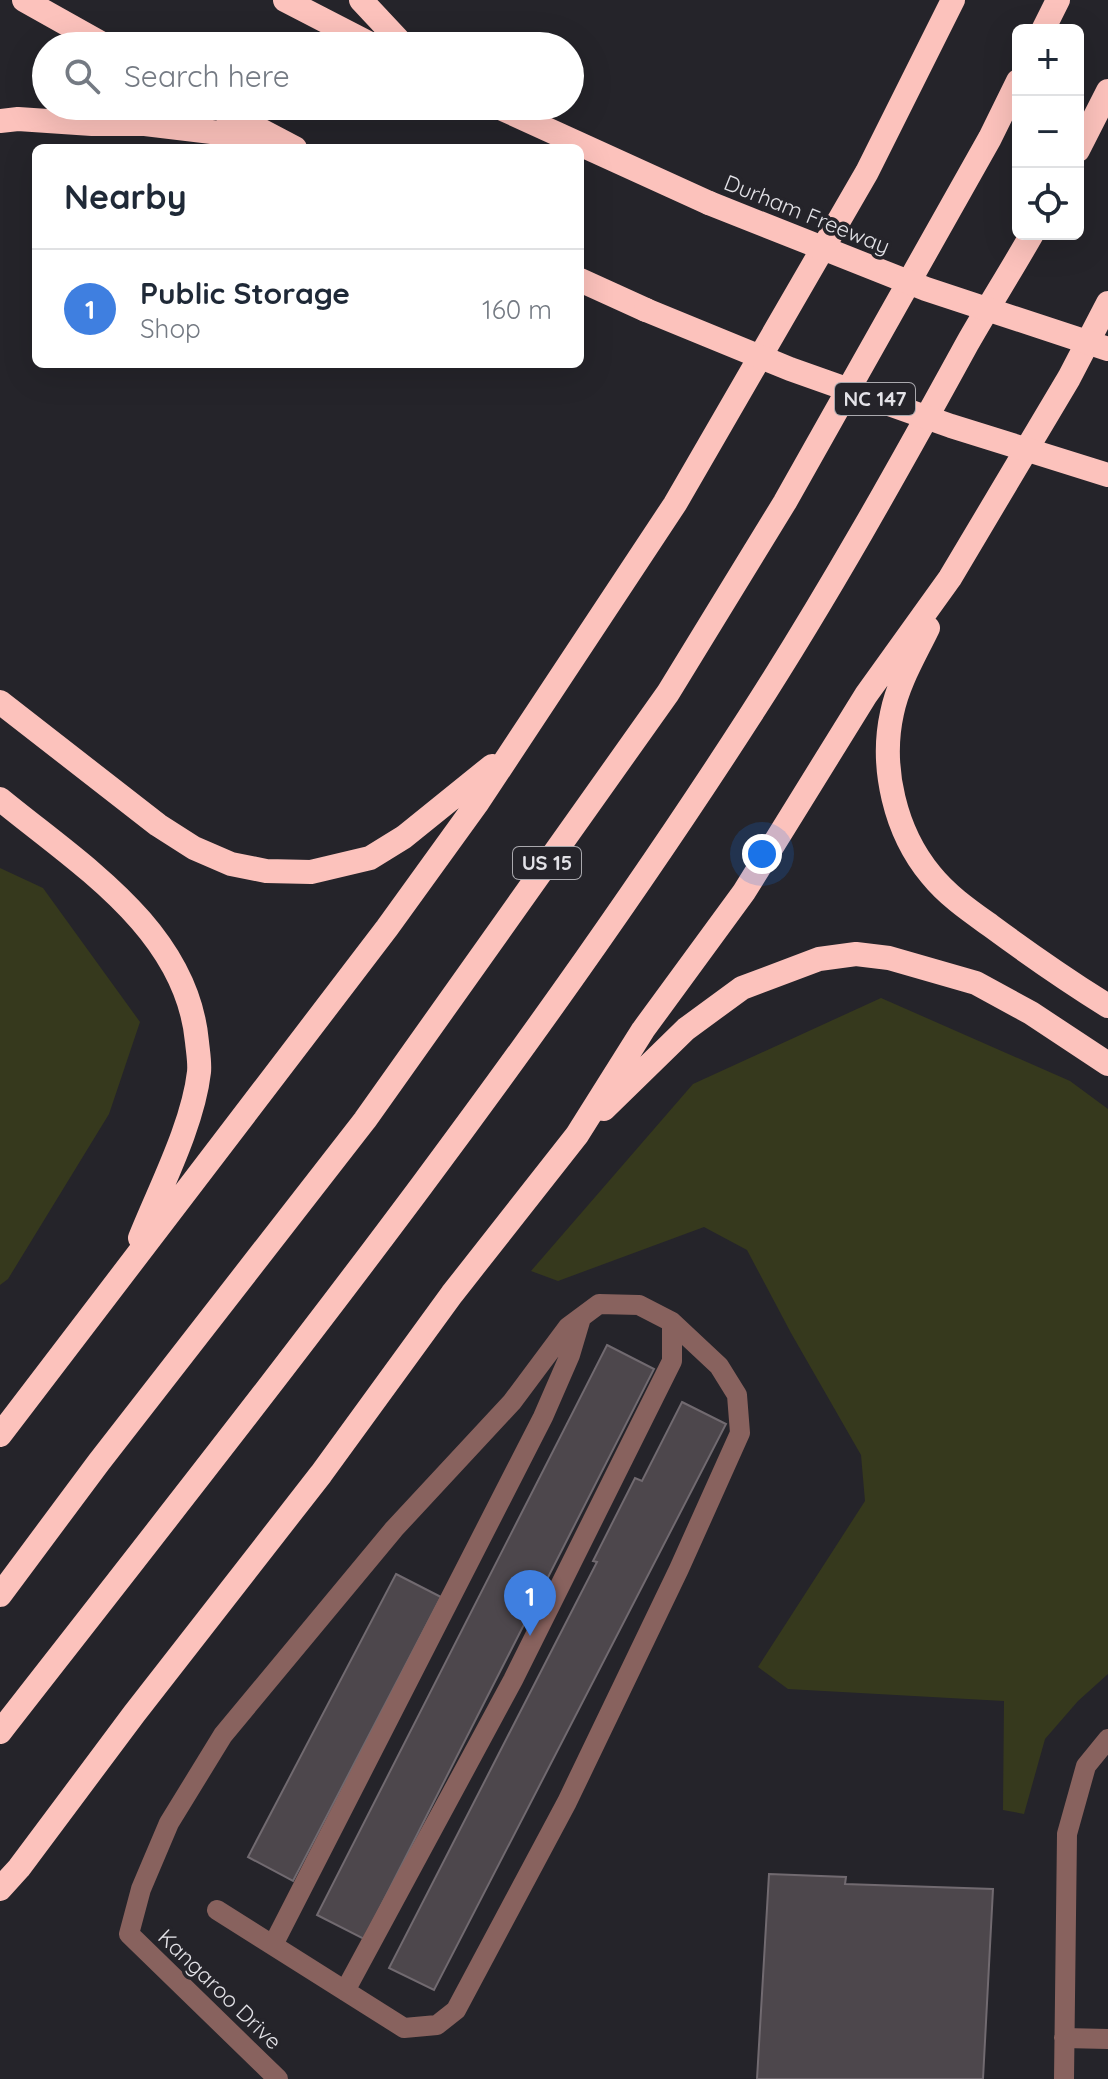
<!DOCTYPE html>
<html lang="en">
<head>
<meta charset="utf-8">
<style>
  :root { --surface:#fff; --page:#f6f6f7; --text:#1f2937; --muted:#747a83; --line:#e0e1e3; --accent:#80577c }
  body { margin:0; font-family:Quicksand,sans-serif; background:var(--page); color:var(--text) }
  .controls { position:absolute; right:24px; top:24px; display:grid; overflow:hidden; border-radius:12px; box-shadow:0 8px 32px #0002 }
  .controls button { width:72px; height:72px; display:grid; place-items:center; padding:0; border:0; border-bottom:2px solid var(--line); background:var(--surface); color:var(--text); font:40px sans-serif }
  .you { position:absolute; left:762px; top:854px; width:28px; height:28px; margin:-20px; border:6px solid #fff; border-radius:50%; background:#1a73e8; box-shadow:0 0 0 12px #1a73e833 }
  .badge { display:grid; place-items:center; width:52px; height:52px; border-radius:50%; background:var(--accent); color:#fff; font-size:26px; font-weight:700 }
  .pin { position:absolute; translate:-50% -66px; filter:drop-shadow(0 2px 4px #0008) }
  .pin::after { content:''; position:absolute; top:42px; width:28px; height:24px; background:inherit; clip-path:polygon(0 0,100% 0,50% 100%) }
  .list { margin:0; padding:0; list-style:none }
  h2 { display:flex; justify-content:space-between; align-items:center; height:104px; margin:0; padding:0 32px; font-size:34px }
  h2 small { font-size:26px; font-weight:400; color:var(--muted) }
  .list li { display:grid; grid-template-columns:52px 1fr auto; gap:24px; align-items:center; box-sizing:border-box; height:120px; padding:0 32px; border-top:2px solid var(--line) }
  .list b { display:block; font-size:30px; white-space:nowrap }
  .list p { margin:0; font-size:26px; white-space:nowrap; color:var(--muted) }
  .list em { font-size:26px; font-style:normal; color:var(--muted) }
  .icon { flex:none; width:44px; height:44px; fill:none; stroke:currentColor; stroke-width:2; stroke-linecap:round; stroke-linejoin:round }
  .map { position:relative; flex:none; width:1108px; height:2079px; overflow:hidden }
  .search { position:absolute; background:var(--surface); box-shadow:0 8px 32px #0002; left:32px; top:32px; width:552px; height:88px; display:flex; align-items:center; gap:20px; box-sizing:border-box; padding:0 28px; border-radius:44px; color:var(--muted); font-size:30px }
  .panel { position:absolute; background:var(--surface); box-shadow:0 8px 32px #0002; left:32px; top:144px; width:552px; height:224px; border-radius:12px }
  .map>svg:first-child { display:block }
  .green { fill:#36391d }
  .building { fill:#4d474c; stroke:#716a70; stroke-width:2 }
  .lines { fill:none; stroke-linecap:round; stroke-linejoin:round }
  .minor { stroke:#88625e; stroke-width:20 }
  .highway { stroke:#fcc2bc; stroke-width:24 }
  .highway-bridge { stroke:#fcc2bc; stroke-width:24 }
  .labels { text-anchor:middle; stroke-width:7; stroke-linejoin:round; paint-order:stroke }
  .shield { fill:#25242a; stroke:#aaa9ae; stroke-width:2 }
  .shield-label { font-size:20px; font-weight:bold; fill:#e3e2e7 }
  .street-label { font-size:22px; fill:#e3e2e7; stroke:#25242a }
</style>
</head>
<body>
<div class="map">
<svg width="1108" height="2079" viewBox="0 0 1108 2079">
  <rect width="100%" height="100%" fill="#25242a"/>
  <!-- green -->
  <path class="green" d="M0,868L43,888L140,1022L109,1114L8,1279L0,1285Z
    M881,998L1070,1081L1108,1109V1674L1078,1701L1045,1739L1024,1814L1003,1810L1004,1701L788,1689L758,1667L865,1501L861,1455L791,1333L747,1250L704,1227L558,1281L531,1271L693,1084Z"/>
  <!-- building -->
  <path class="building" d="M607,1345L654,1369L364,1939L317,1915Z
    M682,1402L726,1424L434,1990L389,1968L597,1562L593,1561L635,1478L642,1481Z
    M396,1574L441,1597L293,1881L248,1857Z
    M769,1874L846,1877L845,1884L993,1889L983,2079H757Z"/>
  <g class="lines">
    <!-- minor -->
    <path class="minor" d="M217,1910L404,2028L437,2025L456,2010L567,1802L679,1569L740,1433L737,1395L719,1366L672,1322L639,1305L599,1304L568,1327L512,1402L394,1529L223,1735L169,1823L141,1889L129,1934L278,2079
      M273,1945L543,1417L570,1355L581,1318
      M345,1991L513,1680L672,1361V1322
      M1064,2038L1108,2039
      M1064,2079L1067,1834L1086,1766L1108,1739"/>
    <!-- highway -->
    <path class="highway" d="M24,0L106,46
      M285,0L374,46
      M361,0L404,46
      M1043,30L1058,0
      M215,106L295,148
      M496,106L709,203
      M0,121L18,119L92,124H145L278,140
      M1078,150L1108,91
      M580,280L646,310
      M928,628C915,655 898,683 892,713C880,767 895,832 931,875C948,896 970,911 991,926C1029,954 1068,981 1108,1006
      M0,702L158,825L194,848L231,864L266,871L311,872L370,858L404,837L492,766
      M0,799C79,864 187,930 197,1042C198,1052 200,1063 199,1072C193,1125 160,1188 140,1238
      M604,1109L686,1029L742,988L819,959L856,954L889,958L976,983L1031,1013L1108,1064
      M0,1435L387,928L478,802L675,504L867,172L953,0
      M0,1595L99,1462L365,1120L668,693L785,502L990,138L1018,81
      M0,1732C259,1400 522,1070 750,716C828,595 898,470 967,344C988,307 1011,271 1032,234
      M0,1889L19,1868L134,1714L321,1474L452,1294L577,1135L643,1030L744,892L866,695L950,578L1069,378L1108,303"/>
    <!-- highway-bridge -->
    <path class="highway-bridge" d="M709,203L926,289L1108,349
      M646,310L790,369L951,426L1108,475"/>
  </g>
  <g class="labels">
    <!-- shield labels -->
    <g class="shield">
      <rect x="835" y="383" width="80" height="32" rx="6"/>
      <rect x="513" y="847" width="68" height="32" rx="6"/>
    </g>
    <g class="shield-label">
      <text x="875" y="406">NC 147</text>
      <text x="547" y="870">US 15</text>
    </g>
    <!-- street labels -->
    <g class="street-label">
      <text transform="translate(807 214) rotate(22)" y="8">Durham Freeway</text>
      <text transform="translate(220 1989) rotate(44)" y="8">Kangaroo Drive</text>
    </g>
  </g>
</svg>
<div class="controls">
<button>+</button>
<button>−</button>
<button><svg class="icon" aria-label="locate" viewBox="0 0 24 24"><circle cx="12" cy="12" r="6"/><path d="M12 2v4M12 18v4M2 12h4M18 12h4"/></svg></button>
</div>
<div class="you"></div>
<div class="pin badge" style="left:530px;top:1636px;background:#3f7fe0">1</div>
<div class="search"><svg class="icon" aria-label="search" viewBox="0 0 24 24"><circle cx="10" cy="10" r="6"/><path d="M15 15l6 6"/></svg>Search here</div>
<section class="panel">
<h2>Nearby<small></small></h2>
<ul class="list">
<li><span class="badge" style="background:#3f7fe0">1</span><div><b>Public Storage</b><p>Shop</p></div><em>160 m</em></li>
</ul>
</section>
</div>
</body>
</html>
